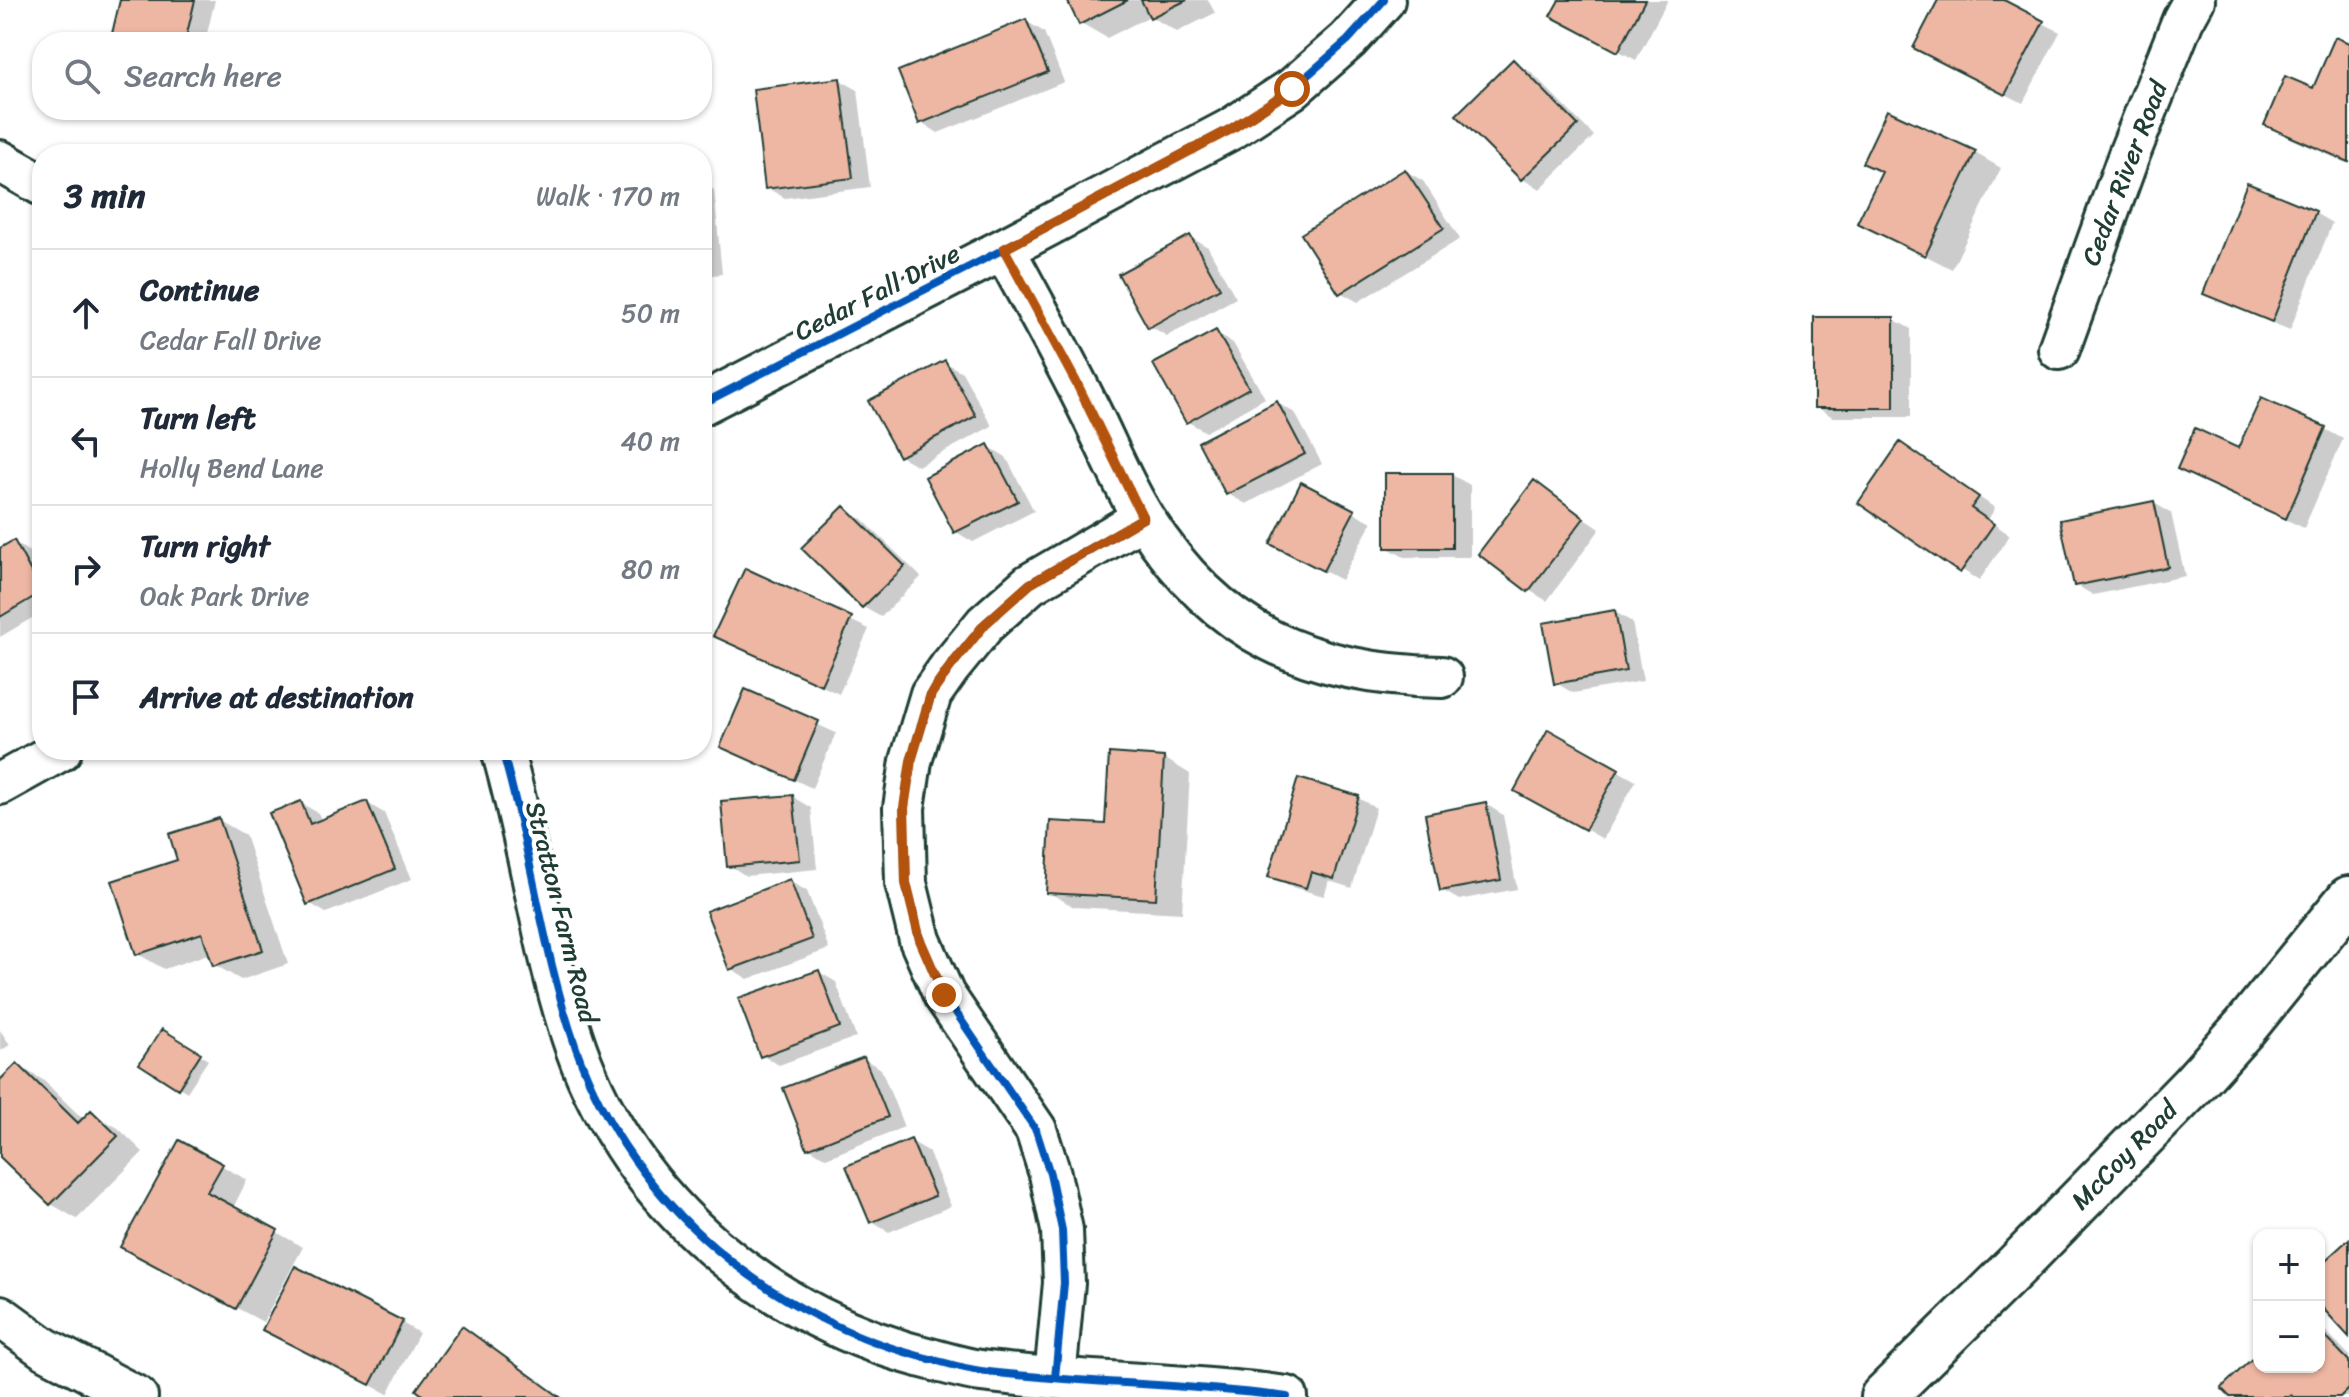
<!DOCTYPE html>
<html lang="en">
<head>
<meta charset="utf-8">
<style>
  :root { --surface:#fff; --page:#f6f6f7; --text:#1f2937; --muted:#747a83; --line:#e0e1e3 }
  body { margin:0; font-family:Sriracha,sans-serif; background:var(--page); color:var(--text) }
  .controls { position:absolute; right:24px; bottom:24px; display:grid; overflow:hidden; border-radius:16px; box-shadow:0 2px 6px #0004 }
  .controls button { width:72px; height:72px; display:grid; place-items:center; padding:0; border:0; border-bottom:2px solid var(--line); background:var(--surface); color:var(--text); font:40px sans-serif }
  .stop { position:absolute; width:24px; height:24px; margin:-18px; border:6px solid #b45309; border-radius:50%; background:#fff }
  .stop.end { background:#b45309; border-color:#fff; box-shadow:0 2px 8px #0008 }
  .list { margin:0; padding:0; list-style:none }
  h2 { display:flex; justify-content:space-between; align-items:center; height:104px; margin:0; padding:0 32px; font-size:34px }
  h2 small { font-size:26px; font-weight:400; color:var(--muted) }
  .list li { display:grid; grid-template-columns:52px 1fr auto; gap:24px; align-items:center; box-sizing:border-box; height:128px; padding:0 32px; border-top:2px solid var(--line) }
  .list b { display:block; font-size:30px; white-space:nowrap }
  .list p { margin:0; font-size:26px; white-space:nowrap; color:var(--muted) }
  .list em { font-size:26px; font-style:normal; color:var(--muted) }
  .icon { flex:none; width:44px; height:44px; fill:none; stroke:currentColor; stroke-width:2; stroke-linecap:round; stroke-linejoin:round }
  .map { position:relative; flex:none; width:2349px; height:1397px; overflow:hidden }
  .search { position:absolute; background:var(--surface); box-shadow:0 2px 6px #0004; left:32px; top:32px; width:680px; height:88px; display:flex; align-items:center; gap:20px; box-sizing:border-box; padding:0 28px; border-radius:32px; color:var(--muted); font-size:30px }
  .panel { position:absolute; background:var(--surface); box-shadow:0 2px 6px #0004; left:32px; top:144px; width:680px; height:616px; border-radius:32px }
  .map>svg:first-child { display:block }
  .shadow { fill:#0003 }
  .building { fill:#eeb7a3; stroke:#1f3d34; stroke-width:2 }
  .lines { fill:none; stroke-linecap:round; stroke-linejoin:round }
  .street-casing { stroke:#1f3d34; stroke-width:46 }
  .secondary-casing { stroke:#1f3d34; stroke-width:50 }
  .street { stroke:#fff; stroke-width:40 }
  .secondary { stroke:#fff; stroke-width:44 }
  .cycleway-casing { stroke:#fff; stroke-width:13 }
  .cycleway { stroke:#0057b8; stroke-width:8 }
  .route { stroke:#b45309; stroke-width:10 }
  .labels { text-anchor:middle; stroke-width:8; stroke-linejoin:round; paint-order:stroke }
  .street-label { font-size:26px; fill:#1f3d34; stroke:#fff }
</style>
</head>
<body>
<div class="map">
<svg width="2349" height="1397" viewBox="0 0 2349 1397">
  <rect width="100%" height="100%" fill="#fff"/>
  <filter id="ink" filterUnits="userSpaceOnUse"><feTurbulence type="fractalNoise" baseFrequency=".0125" numOctaves="2"/><feDisplacementMap in="SourceGraphic" scale="16" xChannelSelector="R" yChannelSelector="G"/><feConvolveMatrix kernelMatrix="1 2 1 2 8 2 1 2 1" color-interpolation-filters="sRGB"/></filter>
  <g filter="url(#ink)">
    <!-- shadow -->
    <path class="shadow" d="M122,0H215L205,42H112Z
      M1069,0H1208L1215,13L1177,32L1150,16L1107,38L1081,23Z
      M1561,0H1668L1636,60L1570,25Z
      M1940,0H1999L2060,32L2023,103L1933,57Z
      M1026,21L1044,32L1064,82L938,133L921,122Z
      M2349,45V164L2292,139L2266,124L2314,91Z
      M1513,62L1531,72L1594,136L1540,189L1522,179Z
      M840,80L858,90L870,187L785,198L767,188Z
      M1975,153L2001,168L1952,269L1859,222L1883,173L1865,163Z
      M1406,171L1423,181L1460,239L1358,302L1340,292Z
      M702,183L714,190L722,274L702,276Z
      M2315,213L2332,223L2290,330L2223,303L2205,293Z
      M1190,237L1208,247L1236,298L1167,336L1150,326Z
      M1893,319L1911,329V417H1833L1816,407Z
      M1216,332L1233,343L1265,398L1206,432L1188,422Z
      M944,362L962,372L992,426L918,466L900,456Z
      M1277,403L1295,413L1322,464L1246,504L1228,494Z
      M2325,429L2343,439L2304,528L2197,478L2239,451Z
      M988,446L1006,457L1034,511L973,542L956,532Z
      M1918,455L1995,508L1988,520L2010,535L1979,581L1861,502Z
      M1452,475L1470,485V557H1404L1386,547Z
      M1534,483L1600,529L1547,601L1529,590Z
      M1302,485L1372,522L1341,580L1290,553Z
      M2154,503L2171,513L2185,576L2093,595L2076,585Z
      M844,509L862,519L921,577L881,617L863,607Z
      M14,542L31,553L42,571V612L0,637V551Z
      M746,571L869,629L839,694L715,636Z
      M1615,612L1632,622L1643,681L1573,693L1556,683Z
      M746,692L836,733L812,788L722,746Z
      M1549,732L1636,781L1603,839L1517,791Z
      M1164,758L1190,774L1182,913L1074,907L1048,892Z
      M793,797L811,808L817,869L746,876L729,865Z
      M1358,798L1376,808L1352,888L1329,881L1324,896L1288,886L1271,876Z
      M301,803L318,813L322,821L367,803L384,813L412,879L326,913L309,903Z
      M1486,804L1503,815L1517,889L1459,900L1442,890Z
      M219,820L245,835L288,964L241,980L215,965L211,953L164,969L138,954L179,862Z
      M789,881L807,891L829,949L748,979L730,968Z
      M819,972L836,982L856,1037L779,1065L761,1055Z
      M0,1030L10,1045L0,1051Z
      M163,1031L208,1060L187,1092L142,1064Z
      M864,1059L881,1069L904,1127L826,1158L808,1147Z
      M17,1065L43,1080L84,1120L92,1113L118,1128L143,1152L77,1219L51,1204L0,1154V1083Z
      M911,1141L928,1151L951,1206L889,1232L872,1222Z
      M180,1142L247,1180L233,1208L303,1247L263,1322L149,1261Z
      M402,1323L419,1333L388,1394L282,1340Z
      M2319,1324L2349,1355V1397H2233L2259,1355V1367H2319Z"/>
    <!-- building -->
    <path class="building" d="M120,0H195L185,42H110Z
      M1067,0H1128L1079,25Z
      M1141,0H1187L1150,18Z
      M1559,0H1645L1618,52L1550,16Z
      M1938,0H2004L2044,21L2005,95L1913,48Z
      M1026,19L1048,72L919,124L898,71Z
      M2335,37L2349,43V162L2264,125L2285,76L2313,88Z
      M1513,59L1578,125L1521,180L1456,115Z
      M840,78L853,178L765,189L753,89Z
      M1887,110L1976,151L1925,256L1857,223L1882,172L1862,163Z
      M1405,169L1444,228L1339,294L1301,234Z
      M2247,183L2316,211L2272,322L2203,294Z
      M1190,235L1220,288L1148,328L1118,274Z
      M1814,317H1894V408H1814Z
      M1216,330L1249,388L1186,423L1153,364Z
      M945,360L976,416L899,457L868,401Z
      M2261,398L2326,427L2286,519L2177,469L2195,428L2238,448Z
      M1277,401L1305,454L1226,495L1198,442Z
      M1900,442L1979,497L1971,508L1994,524L1960,573L1858,503Z
      M988,444L1018,501L954,533L925,477Z
      M1385,473H1452V548H1385Z
      M1534,480L1584,518L1528,592L1478,554Z
      M1301,482L1355,510L1323,571L1270,544Z
      M2154,501L2168,567L2074,586L2060,520Z
      M844,506L905,566L862,608L801,548Z
      M14,540L42,592L0,617V548Z
      M745,568L852,617L821,685L713,636Z
      M1615,610L1626,671L1554,684L1543,623Z
      M745,689L819,721L794,780L720,747Z
      M1548,729L1619,769L1585,830L1514,791Z
      M1109,753L1164,757L1156,899L1046,893L1050,821L1105,824Z
      M1298,778L1359,796L1334,879L1311,872L1306,888L1268,877Z
      M793,795L800,860L727,867L721,801Z
      M301,801L310,824L367,801L395,869L307,905L269,813Z
      M1486,802L1501,880L1440,891L1425,814Z
      M219,818L263,950L213,966L202,933L136,955L112,881L177,860L169,834Z
      M790,879L812,939L729,970L706,911Z
      M819,970L840,1027L760,1057L738,998Z
      M162,1029L201,1053L178,1089L139,1064Z
      M864,1057L888,1117L807,1149L783,1088Z
      M17,1063L78,1123L91,1110L118,1136L50,1205L0,1157V1080Z
      M911,1139L935,1196L870,1223L846,1166Z
      M179,1140L223,1164L207,1192L278,1230L236,1309L120,1247Z
      M2349,1239V1337L2319,1304V1266Z
      M295,1266L403,1321L370,1385L262,1330Z
      M462,1326L560,1397H425L416,1390Z
      M2319,1330L2349,1361V1388L2340,1397H2293L2291,1395L2288,1397H2230L2221,1388L2259,1352V1367H2319Z"/>
    <g class="lines">
      <!-- street casing -->
      <g class="street-casing">
        <path id="street" d="M0,161L42,185
          M1004,249C1033,303 1063,356 1090,411C1108,447 1123,486 1145,520C1217,634 1309,675 1442,677
          M2059,349L2130,152L2183,20L2194,0
          M702,404L1004,249L1231,129L1292,89L1348,40L1384,0
          M502,750C531,848 542,951 576,1048C632,1206 773,1321 934,1360C949,1364 965,1369 981,1371C1083,1384 1186,1383 1287,1397
          M0,784L61,750
          M0,1316L44,1348L137,1397
          M1055,1378L1064,1283L1062,1230L1050,1174L1036,1130L944,995L920,940L906,883L904,808L911,761L931,694L950,667L985,624L1030,584L1143,518"/>
      </g>
      <!-- secondary casing -->
      <g class="secondary-casing">
        <path id="secondary" d="M1883,1397L2016,1266L2191,1087L2245,1027L2349,899"/>
      </g>
      <!-- street -->
      <use href="#street" class="street"/>
      <!-- secondary -->
      <use href="#secondary" class="secondary"/>
      <!-- cycleway casing -->
      <g class="cycleway-casing">
        <path id="cycleway" d="M702,404L1004,249L1231,129L1292,89L1348,40L1384,0
          M502,750C531,848 542,951 576,1048C632,1206 773,1321 934,1360C949,1364 965,1369 981,1371C1083,1384 1186,1383 1287,1397
          M1055,1378L1064,1283L1062,1230L1050,1174L1036,1130L944,995L920,940L906,883L904,808L911,761L931,694L950,667L985,624L1030,584L1143,518"/>
      </g>
      <!-- cycleway -->
      <use href="#cycleway" class="cycleway"/>
    </g>
  </g>
  <g class="lines" filter="url(#ink)">
    <!-- route -->
    <path class="route" d="M944,995L920,940L906,883L904,808L911,761L931,694L950,667L985,624L1030,584L1143,518L1077,384L1004,249L1231,129L1292,89"/>
  </g>
  <g class="labels">
    <!-- street labels -->
    <g class="street-label">
      <text transform="translate(2124 173) rotate(-69)" y="9">Cedar River Road</text>
      <text transform="translate(877 292) rotate(-27)" y="9">Cedar Fall Drive</text>
      <text transform="translate(562 912) rotate(76)" y="9">Stratton Farm Road</text>
      <text transform="translate(2124 1155) rotate(-46)" y="9">McCoy Road</text>
    </g>
  </g>
</svg>
<div class="controls">
<button>+</button>
<button>−</button>
</div>
<div class="stop" style="left:1292px;top:89px"></div>
<div class="stop end" style="left:944px;top:995px"></div>
<div class="search"><svg class="icon" aria-label="search" viewBox="0 0 24 24"><circle cx="10" cy="10" r="6"/><path d="M15 15l6 6"/></svg>Search here</div>
<section class="panel">
<h2>3 min<small>Walk · 170 m</small></h2>
<ul class="list">
<li><svg class="icon" aria-label="ahead" viewBox="0 0 24 24"><path d="M12 20V5M6 11l6-6 6 6"/></svg><div><b>Continue</b><p>Cedar Fall Drive</p></div><em>50 m</em></li>
<li><svg class="icon" aria-label="left" viewBox="0 0 24 24"><path d="M17 20v-9H6M10 6l-5 5 5 5"/></svg><div><b>Turn left</b><p>Holly Bend Lane</p></div><em>40 m</em></li>
<li><svg class="icon" aria-label="right" viewBox="0 0 24 24"><path d="M7 20v-9h11M14 6l5 5-5 5"/></svg><div><b>Turn right</b><p>Oak Park Drive</p></div><em>80 m</em></li>
<li><svg class="icon" aria-label="arrive" viewBox="0 0 24 24"><path d="M6 21V4h12l-3 4 3 4H6"/></svg><div><b>Arrive at destination</b></div></li>
</ul>
</section>
</div>
</body>
</html>
